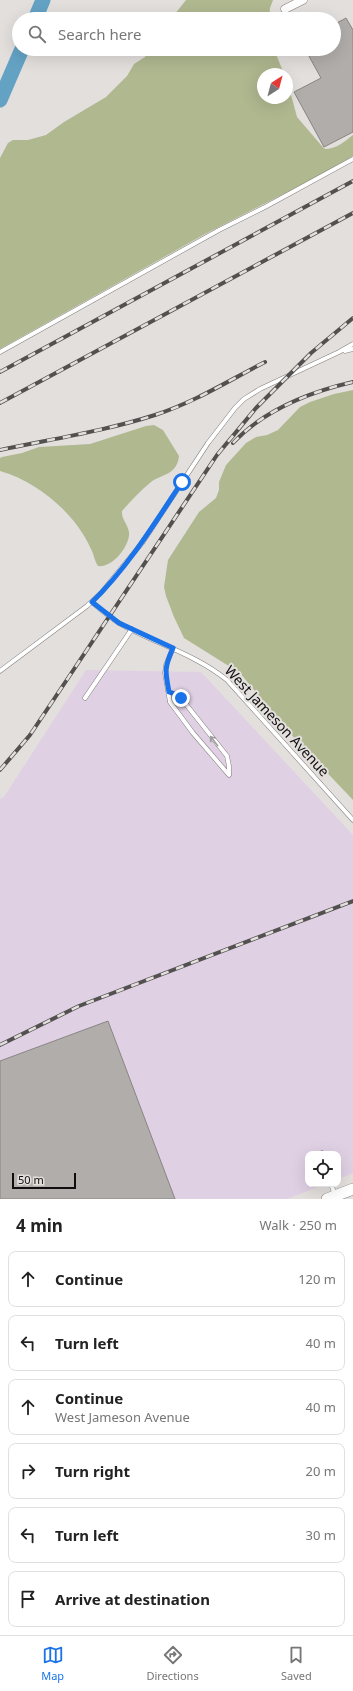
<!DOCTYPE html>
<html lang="en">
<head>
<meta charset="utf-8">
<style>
  :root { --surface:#fff; --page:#f2f2f2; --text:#222; --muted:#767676; --line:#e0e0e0; --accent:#1a73e8 }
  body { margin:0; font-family:"Noto Sans",sans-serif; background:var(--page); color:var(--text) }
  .controls { position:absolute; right:12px; bottom:12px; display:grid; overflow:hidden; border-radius:8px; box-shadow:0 4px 16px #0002 }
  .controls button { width:36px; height:36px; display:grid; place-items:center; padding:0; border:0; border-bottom:1px solid var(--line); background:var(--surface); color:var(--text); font:20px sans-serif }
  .compass { position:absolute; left:257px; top:68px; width:36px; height:36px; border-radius:50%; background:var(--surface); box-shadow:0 4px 16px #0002; rotate:36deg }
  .scale { position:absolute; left:12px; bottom:10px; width:64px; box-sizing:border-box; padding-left:4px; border:2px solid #0f0d0d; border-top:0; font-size:11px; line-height:14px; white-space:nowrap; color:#0f0d0d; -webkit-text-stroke:3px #e3dfdd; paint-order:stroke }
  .stop { position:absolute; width:12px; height:12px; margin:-9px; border:3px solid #1a73e8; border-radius:50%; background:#fff }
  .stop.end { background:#1a73e8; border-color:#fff; box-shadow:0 1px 4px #0008 }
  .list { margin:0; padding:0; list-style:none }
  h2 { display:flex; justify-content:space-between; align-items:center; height:52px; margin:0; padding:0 16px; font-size:17px }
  h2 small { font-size:13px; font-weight:400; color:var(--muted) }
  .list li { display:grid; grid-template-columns:26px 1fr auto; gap:12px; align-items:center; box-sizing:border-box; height:56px; margin:0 8px 8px; padding:0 8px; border:1px solid var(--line); border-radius:8px }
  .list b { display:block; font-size:15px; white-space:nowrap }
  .list p { margin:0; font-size:13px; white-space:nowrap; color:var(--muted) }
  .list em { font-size:13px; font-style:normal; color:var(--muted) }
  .icon { flex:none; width:22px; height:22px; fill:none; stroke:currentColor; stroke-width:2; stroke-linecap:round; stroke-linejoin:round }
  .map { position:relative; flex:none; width:353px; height:1199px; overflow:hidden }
  .search { position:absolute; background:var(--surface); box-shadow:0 4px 16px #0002; left:12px; right:12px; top:12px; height:44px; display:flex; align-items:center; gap:10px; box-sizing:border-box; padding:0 14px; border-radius:22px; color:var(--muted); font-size:15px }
  .sheet { height:436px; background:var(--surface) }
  nav { display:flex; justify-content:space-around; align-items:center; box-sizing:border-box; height:56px; border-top:1px solid var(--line); background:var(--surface); font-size:11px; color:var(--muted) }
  nav a { display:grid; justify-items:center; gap:2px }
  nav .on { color:var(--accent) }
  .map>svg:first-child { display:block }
  .industrial { fill:#dfd0e3 }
  .green { fill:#b0b890 }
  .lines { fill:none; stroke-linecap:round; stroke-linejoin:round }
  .river { stroke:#64a2c4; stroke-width:15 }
  .building { fill:#b0adaa; stroke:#898583 }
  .lane-casing { stroke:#827f7d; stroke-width:5 }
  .street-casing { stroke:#827f7d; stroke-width:9 }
  .secondary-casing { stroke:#827f7d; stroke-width:12 }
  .lane { stroke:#fff; stroke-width:4 }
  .street { stroke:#fff; stroke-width:8 }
  .secondary { stroke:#fff; stroke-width:11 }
  .rail-casing { stroke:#535150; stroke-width:4 }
  .rail { stroke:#e3dfdd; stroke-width:2.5; stroke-dasharray:8; stroke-linecap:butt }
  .oneway { stroke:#9f9e9e }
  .route { stroke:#1a73e8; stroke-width:5 }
  .labels { text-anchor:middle; stroke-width:4; stroke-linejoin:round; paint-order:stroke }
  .street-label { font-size:14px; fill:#0f0d0d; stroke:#e3dfdd }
</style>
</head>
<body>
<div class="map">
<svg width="353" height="1199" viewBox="0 0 353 1199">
  <rect width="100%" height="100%" fill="#e3dfdd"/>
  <!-- industrial -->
  <path class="industrial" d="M86,670L201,672L353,835V1173L338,1179V1154H308V1184H326L287,1199H0V799L4,797Z"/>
  <!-- green -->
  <path class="green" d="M186,0H273L270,8L269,19H171Z
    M150,49H274L284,74H263V98H287V80L297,117L321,145L325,149C336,149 344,142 353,135V156L309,181L205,234L0,349V158L8,143L13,140H28L46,135L64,122L106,97L127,76L134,64L145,57Z
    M353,390V800L296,740L240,673L184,638L174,617L166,596L164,587L168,560L199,512L216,498L219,490V482L226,465L246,443L256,437L267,435L278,430L300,407L310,402L334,394Z
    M154,425L163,430L179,456C177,475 162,474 151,482C141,490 131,501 122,511C121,520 130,526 129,535C128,548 112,568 98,566C94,560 94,554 91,549C75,513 38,482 0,471V458L2,457L22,453L39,447L90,444L146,426Z"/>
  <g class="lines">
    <!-- river -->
    <path class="river" d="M35,19L43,0
      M0,100L22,49"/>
  </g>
  <!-- building -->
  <path class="building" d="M346,18L353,30V132L324,147L294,92L321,78L305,49H334V21L335,24Z
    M108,1021L175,1199H0V1061Z"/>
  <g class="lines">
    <!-- lane casing -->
    <g class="lane-casing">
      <path id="lane" d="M345,351L353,349
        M0,352L219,230L265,207L353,159
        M92,602C100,609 109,617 119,623C154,643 195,654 227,680L353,820
        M173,648L166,665L165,673L170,702L193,733L229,775
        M0,671L87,606L101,593L142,543L208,443L235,408L244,399L260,389L339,352L353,344
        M169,692L178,695L181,698L227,756L229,766V775
        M85,698L132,629
        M322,1153L323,1154
        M331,1184L335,1195"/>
    </g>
    <!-- street casing -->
    <g class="street-casing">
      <path id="street" d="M285,9L303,0"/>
    </g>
    <!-- secondary casing -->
    <g class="secondary-casing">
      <path id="secondary" d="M327,1199L353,1189"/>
    </g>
    <!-- lane -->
    <use href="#lane" class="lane"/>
    <!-- street -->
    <use href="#street" class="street"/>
    <!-- secondary -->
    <use href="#secondary" class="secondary"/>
    <!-- rail casing -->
    <g class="rail-casing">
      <path id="rail" d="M0,372L353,181
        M0,403L353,213
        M233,443C264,410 310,392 353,382
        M0,450C52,439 105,431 155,415C193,403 230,380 265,362
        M0,770L30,735L217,455L256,408L311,353L353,318
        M0,1045L79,1006L353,901"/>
    </g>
    <!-- rail -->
    <use href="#rail" class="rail"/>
  </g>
  <!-- one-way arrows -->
  <defs><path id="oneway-shaft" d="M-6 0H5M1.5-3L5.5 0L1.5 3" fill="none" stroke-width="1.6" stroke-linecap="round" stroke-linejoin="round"/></defs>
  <use class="oneway" href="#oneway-shaft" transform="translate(214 741) rotate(-128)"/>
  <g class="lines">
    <!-- route -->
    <path class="route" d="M181,698L178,695L169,692C165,671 164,668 173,648L119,623L92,602C128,567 155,523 182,482"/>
  </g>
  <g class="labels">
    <!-- street labels -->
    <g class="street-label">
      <text transform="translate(277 721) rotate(47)" y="5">West Jameson Avenue</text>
    </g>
  </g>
</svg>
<div class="controls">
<button><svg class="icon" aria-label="locate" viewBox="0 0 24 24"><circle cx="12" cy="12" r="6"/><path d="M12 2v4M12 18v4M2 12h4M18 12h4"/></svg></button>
</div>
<svg class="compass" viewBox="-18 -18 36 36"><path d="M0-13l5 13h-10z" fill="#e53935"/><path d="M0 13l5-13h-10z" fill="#767676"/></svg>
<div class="scale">50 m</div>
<div class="stop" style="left:182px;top:482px"></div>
<div class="stop end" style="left:181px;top:698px"></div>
<div class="search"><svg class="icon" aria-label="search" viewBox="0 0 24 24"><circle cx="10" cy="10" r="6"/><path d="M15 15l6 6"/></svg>Search here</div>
</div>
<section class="sheet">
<h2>4 min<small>Walk · 250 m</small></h2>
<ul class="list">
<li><svg class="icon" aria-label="ahead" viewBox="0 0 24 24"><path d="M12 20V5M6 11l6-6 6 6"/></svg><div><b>Continue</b></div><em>120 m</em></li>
<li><svg class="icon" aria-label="left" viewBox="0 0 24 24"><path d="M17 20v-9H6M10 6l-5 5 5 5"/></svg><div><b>Turn left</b></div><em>40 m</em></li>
<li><svg class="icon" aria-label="ahead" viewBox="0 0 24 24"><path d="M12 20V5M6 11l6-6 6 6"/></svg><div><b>Continue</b><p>West Jameson Avenue</p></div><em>40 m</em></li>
<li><svg class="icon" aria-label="right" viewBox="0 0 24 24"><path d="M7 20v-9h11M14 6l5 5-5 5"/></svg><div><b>Turn right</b></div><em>20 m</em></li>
<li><svg class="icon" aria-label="left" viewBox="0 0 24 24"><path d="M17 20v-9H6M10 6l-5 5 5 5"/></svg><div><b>Turn left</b></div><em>30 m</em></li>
<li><svg class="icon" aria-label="arrive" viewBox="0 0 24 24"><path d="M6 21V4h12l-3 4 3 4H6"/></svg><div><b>Arrive at destination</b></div></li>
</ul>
</section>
<nav>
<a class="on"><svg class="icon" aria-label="map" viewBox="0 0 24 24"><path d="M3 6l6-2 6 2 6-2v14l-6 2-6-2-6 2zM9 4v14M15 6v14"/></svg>Map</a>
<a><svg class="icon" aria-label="directions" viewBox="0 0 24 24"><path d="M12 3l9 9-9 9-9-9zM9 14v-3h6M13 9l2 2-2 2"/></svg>Directions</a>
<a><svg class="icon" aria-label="saved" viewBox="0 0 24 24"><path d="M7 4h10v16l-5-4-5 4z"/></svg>Saved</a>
</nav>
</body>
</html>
